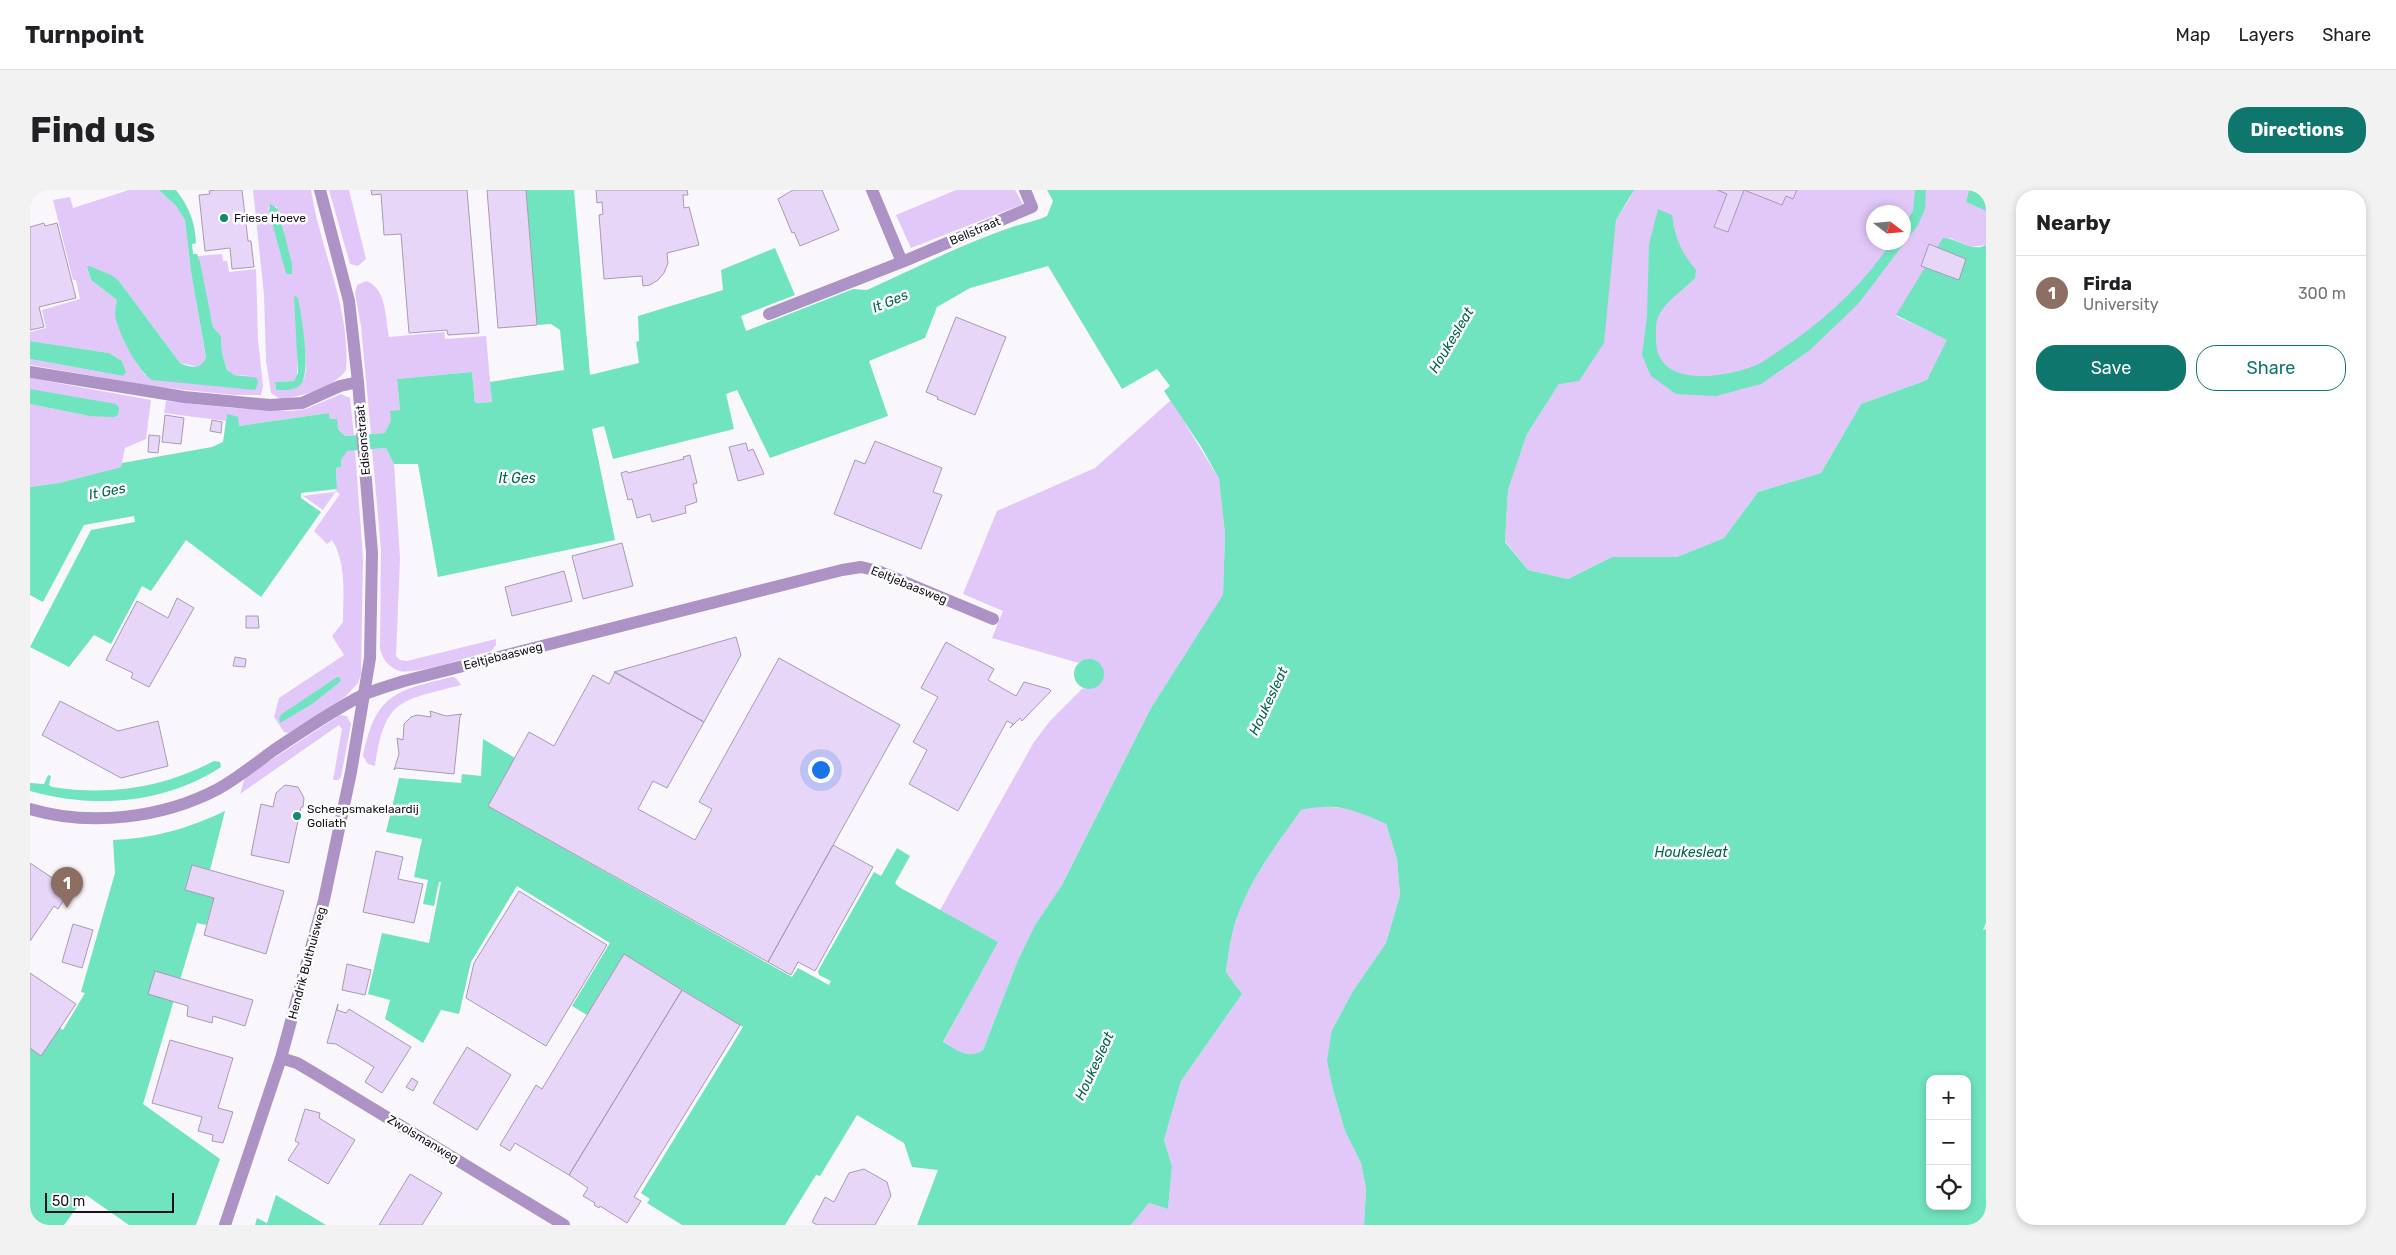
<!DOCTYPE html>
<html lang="en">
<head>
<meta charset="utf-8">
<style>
  :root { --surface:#fff; --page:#f2f2f2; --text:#202124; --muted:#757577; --line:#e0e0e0; --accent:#0f766e }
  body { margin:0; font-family:Rubik,sans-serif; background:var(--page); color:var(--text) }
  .controls { position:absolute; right:15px; bottom:15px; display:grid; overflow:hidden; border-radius:10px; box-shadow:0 2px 8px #0003 }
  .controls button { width:45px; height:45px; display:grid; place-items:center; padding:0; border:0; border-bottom:1px solid var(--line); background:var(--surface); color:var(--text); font:25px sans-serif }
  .compass { position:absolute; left:1836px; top:15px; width:45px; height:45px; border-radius:50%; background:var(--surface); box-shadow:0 2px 8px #0003; rotate:106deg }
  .scale { position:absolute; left:15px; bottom:12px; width:129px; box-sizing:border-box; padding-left:5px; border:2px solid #16121b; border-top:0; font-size:14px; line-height:18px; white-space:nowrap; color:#16121b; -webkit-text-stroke:4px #fff; paint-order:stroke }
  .you { position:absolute; left:790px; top:579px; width:18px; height:18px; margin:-12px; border:4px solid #fff; border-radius:50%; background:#1a73e8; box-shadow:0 0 0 8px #1a73e833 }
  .badge { display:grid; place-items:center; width:32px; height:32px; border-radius:50%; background:var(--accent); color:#fff; font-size:16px; font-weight:700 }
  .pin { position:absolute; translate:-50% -41px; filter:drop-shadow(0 1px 2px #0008) }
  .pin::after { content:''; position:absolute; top:26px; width:18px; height:15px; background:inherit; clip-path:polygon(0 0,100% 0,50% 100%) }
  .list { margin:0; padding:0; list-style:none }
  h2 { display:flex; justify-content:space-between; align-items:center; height:65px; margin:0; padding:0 20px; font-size:21px }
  h2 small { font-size:16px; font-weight:400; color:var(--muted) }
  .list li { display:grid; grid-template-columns:32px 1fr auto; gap:15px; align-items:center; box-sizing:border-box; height:75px; padding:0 20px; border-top:1px solid var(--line) }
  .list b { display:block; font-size:19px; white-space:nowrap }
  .list p { margin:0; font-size:16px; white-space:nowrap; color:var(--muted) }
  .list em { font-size:16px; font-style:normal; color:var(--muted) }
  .actions { display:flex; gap:10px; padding:15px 20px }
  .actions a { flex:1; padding:11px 0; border:1px solid var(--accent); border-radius:20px; text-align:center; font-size:18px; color:var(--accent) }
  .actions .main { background:var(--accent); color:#fff }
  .icon { flex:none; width:28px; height:28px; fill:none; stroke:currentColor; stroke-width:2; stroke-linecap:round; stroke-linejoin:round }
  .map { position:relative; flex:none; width:1956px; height:1035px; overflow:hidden; border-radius:20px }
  header { display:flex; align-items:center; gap:30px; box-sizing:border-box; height:70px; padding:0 25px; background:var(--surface); border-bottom:1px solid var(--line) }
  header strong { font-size:24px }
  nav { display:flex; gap:28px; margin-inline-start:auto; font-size:18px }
  .intro { display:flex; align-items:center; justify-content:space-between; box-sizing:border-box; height:120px; padding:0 30px }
  h1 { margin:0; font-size:35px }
  .button { padding:12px 22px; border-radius:20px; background:var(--accent); color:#fff; font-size:18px; font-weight:700 }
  main { display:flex; gap:30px; padding:0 30px }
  aside { flex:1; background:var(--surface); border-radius:20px; box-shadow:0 2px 8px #0003 }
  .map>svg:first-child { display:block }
  .green { fill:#e1c8f9; fill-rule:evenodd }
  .water { fill:#70e3bf; fill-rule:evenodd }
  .building { fill:#e7d6f7; stroke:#a79ab3 }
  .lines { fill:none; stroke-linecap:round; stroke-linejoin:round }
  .minor { stroke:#ad92c6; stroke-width:12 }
  .poi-dot { fill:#138b6e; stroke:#fff; stroke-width:2 }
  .labels { text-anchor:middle; stroke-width:5; stroke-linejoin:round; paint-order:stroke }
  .poi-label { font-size:12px; fill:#16121b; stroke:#fff; text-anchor:start }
  .street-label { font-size:12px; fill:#16121b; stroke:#fff }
  .water-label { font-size:14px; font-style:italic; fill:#00654f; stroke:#fff }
</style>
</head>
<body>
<header>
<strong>Turnpoint</strong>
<nav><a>Map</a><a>Layers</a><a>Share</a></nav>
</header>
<div class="intro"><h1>Find us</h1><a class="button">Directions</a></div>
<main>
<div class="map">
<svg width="1956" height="1035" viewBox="0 0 1956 1035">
  <rect width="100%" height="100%" fill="#f9f7fc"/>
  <!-- green -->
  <path class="green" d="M99,0H129L146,16L155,30L161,82L176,168L175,172L169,177L150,173L89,91L57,78L61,90L87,110L86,129L107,174L115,185L220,186L204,185L198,182L192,163L191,146L183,137L168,66L192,64L193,71H197L199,82L226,79L228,149L233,196L231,205H204L127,197L0,175V169L93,186L96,182L92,171L79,163L0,151V142L16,138L12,120L50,109L46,90H43L23,10L40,7L43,18Z
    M223,0H281C290,60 321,118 316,180C302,199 273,206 250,209L241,203L236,171L234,105ZM238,17H247L254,41L256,84ZM273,142C275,171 287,202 246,200L245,192L264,191L267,187V149Z
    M299,0H319L336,69L328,76L320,74Z
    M926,0H985L993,14L881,58L866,25Z
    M1603,0H1939L1936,12L1956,21V55L1940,57L1920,48L1866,126L1918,150L1897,190L1831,214L1791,283L1728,302L1694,348L1647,367H1582L1538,389L1498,380L1475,351L1478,300L1497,244L1529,194L1579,87L1586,30L1600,8ZM1844,22H1874V52H1844Z
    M336,91C357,98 355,128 359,147L414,142L415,149L456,146L462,212L445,213L442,182L367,189L370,220L361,230L355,243L341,244L331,136L325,103L327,95Z
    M0,188L121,210L116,249L95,258L91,277L29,293L0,297V214L59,226H87L16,203L0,199Z
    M311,204L320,208L324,245L315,246L300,230L299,223L209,236L197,224L196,231L134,223L136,211L203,218L262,221L276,219Z
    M1141,210L1189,289L1195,344L1193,406L1121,518L1032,695L1005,735L988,770L953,860C938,871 927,859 913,853L967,752L910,720L1004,552L1020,531L1053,498L1055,499L1051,471L1049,473L962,448L973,421L933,404L967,321L1065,278Z
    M356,258L364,274L370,369L366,466L370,470L377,471L466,449V455L461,461C442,466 386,485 370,481C359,478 353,470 350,459L351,359L342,259Z
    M325,260L333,368L331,484L328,493L315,507L258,543L254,542L244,527L249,508L314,465L302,446L313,432C313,406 317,373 302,350L297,354L284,341L310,304L306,301L293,320L273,306L304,302L307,299L306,278L311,277V270L316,261Z
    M422,487L426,488L431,495C370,511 355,508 345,576L338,574L333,566C346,504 364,501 422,487Z
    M310,525L317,526L321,534L311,587L308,590H303L312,539L309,535L210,604L215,587Z
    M1290,616L1323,619L1356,634L1367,669L1370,705L1356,753L1323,801L1302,840L1303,900L1315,941L1331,973L1336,999L1334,1035H1101L1119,1013L1138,1019L1142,976L1134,950L1151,891L1212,804L1196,782C1199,759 1202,736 1212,715C1226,681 1250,650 1271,620Z"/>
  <!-- water -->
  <path class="water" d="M129,0H146C159,17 165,31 166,53L162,54L163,64H167L170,72L183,137L191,146L192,163L197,180L204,185L227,188L228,194L225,200L122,190C107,180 91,147 86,130C84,124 86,116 87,110L61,90L57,77L59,76L81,85L89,91L150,173C160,178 172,180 176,167L161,82L155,30L146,16Z
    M496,0H544L560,185L609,173L606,152L609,151L608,126L693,100L691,80L745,58L765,105L711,126L716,141L823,99L837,100C886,78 934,53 985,36C996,33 1006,31 1017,26L1023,11L1017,0H1604L1586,30L1574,153L1549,191L1529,194L1497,244L1478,300L1475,352L1498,380L1538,389L1582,367H1647L1694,348L1728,302L1791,283L1831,214L1897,190L1917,150L1866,125L1913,48C1928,48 1941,63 1956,55V733L1953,740L1956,739V1035H1334L1336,999L1331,973L1315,941L1303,900L1297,870L1302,840L1323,801L1356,753L1370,705L1367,669L1356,634C1323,619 1308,612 1271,620C1250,650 1226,681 1212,715C1202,736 1199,759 1196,782L1212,804L1151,891L1134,950L1142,976L1138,1019L1119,1013L1101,1035H887L908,980L882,977L874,953L827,925L790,986L786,985L755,1035H652L617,1013L620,1009L611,1003L713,837L594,764L557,825L542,816L580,753L487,696L441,772L429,824L411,820L393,853L355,829L360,810L338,804L352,743L399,753L411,692H409L404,716L393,714L398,690L384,687L392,649L356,642L369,588L431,593L432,584L451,586L453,549L485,568L458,616L762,787L768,778L799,795L801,791L789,785L788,781L844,682L851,686L867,658L880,666L865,693L869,697L968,752L913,852C927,860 938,870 953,860L988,770L1005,735L1032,695L1121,518L1193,405L1195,344L1189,289L1172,258L1134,201L1140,196L1127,179L1092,199L1018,76L940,98L907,117L895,148L839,171L858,226L740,268L707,200L696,204L704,239L583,269L574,236L562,239L585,350L408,387L388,274H364L356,258L317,261L311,270V277L306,278L307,299L271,303V308L291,322L231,407L156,350L121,401L112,396L81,454L64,445L39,477L0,457L61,340L105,332L104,326L54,335L13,412L0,405V297L29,293L91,277L92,273L182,257L193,252L197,224L208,227L209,236L299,223L300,229H307L308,239L315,246L355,243L361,230L360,221L370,220L367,189L442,182L445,213L462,212L460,192L534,180L530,140L521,134L507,135ZM1900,889H1937V1016H1900Z
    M1885,0H1896L1895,19L1888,35L1828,114L1780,160L1731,194L1686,206L1646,204L1621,186L1612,165L1617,126L1619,55L1628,19L1642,25C1645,48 1651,62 1666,80L1665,88C1654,99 1638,110 1630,123C1625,131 1626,141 1626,149C1625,199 1693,188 1724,176C1732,173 1740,167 1747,162C1791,134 1831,97 1861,53L1874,52V35L1883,21Z
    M1939,0H1956V21L1936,12Z
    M240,14L248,19L262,74V84H256L239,22Z
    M264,106L268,108C271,125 283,186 269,196C262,201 253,200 246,200L245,192L264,191L268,183Z
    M0,151L79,163L92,171L96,182L93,186L0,169Z
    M0,199L86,214L89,218L88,225L84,227L59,226L0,214Z
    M1044 484a15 15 0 1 1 30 0a15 15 0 1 1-30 0Z
    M307,487L310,488L311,491L282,514L250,533L249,528L252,524Z
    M184,571L190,572L191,577C135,614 63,619 0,601V593L14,594L18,585L21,586L19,595L22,597C79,606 133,598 184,571Z
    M195,621L180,680L162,675L155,699L184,708L176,735L167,733L113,914L190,969L166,1035H99L56,1005L34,1035H0V858L11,865L30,838L33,840L55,803L51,802L85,683L83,650C124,648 158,639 195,621Z
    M246,1005L296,1035H225L227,1028L237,1033Z"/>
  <!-- building -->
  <path class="building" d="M212,0L218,51H221L224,77L202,79L200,58L175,61L169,5L180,4L179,1L185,0Z
    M341,0H437L449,143L418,145L417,140L379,143L371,44L354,45L351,4L342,5Z
    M457,0H496L507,135L468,138Z
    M566,0H657L658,5H653L654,18L659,17L669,55L637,63L638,73L634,83L628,90L620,95L613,96L612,86L574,89L569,25L573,24L572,12L567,13Z
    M763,0H792L809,40L770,56L764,42L762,43L748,9Z
    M1687,0H1767L1763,9L1756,6L1752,15L1714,0L1698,42L1684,37L1697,4Z
    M14,33L15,36L27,33L46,108L9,117L14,137L0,140V37Z
    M1899,54L1936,69L1929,90L1891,76Z
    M926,127L976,147L945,225L907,209L908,207L896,202Z
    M135,225L154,228L151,254L132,252Z
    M182,230L192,232L191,243L180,241Z
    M119,245L130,246L128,263L118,262Z
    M845,251L912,278L903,302L912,305L891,359L804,324L825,270L835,274Z
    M716,253L718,261L723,259L734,284L708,291L699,257Z
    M660,265L667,293L663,294L667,312L655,316L656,323L622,332L620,324L607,328L602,309L598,310L591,283L597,281L598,283L654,269L653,267Z
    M592,353L603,396L553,409L542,366Z
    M534,381L542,411L482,426L475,397Z
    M147,408L164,418L119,497L101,488L103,483L76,470L107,411L138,428Z
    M216,426H228L229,438H216Z
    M706,447L711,465L674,532L584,482Z
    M916,452L964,479L958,490L986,506L994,492L1019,499L1021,501L992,531L990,528L980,538L983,534L977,531L928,621L879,594L897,560L883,552L908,507L891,498Z
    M205,467L216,469L215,477L203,476Z
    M749,468L870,535L738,772L458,616L499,542L524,556L563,485L579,494L585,482L674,532L637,598L623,591L608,619L665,650L682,619L669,612Z
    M30,511L88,541L128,531L138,576L91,588L12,545Z
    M400,521L416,526L432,524L430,526L424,584L366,578L364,580L369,564L367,548L373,550L374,534L381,527L387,525L401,527Z
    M255,595L268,597L274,608L273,617H271L259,673L221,665L231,614L243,617L246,603Z
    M803,655L843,677L785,781L768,772L761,785L738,772Z
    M346,661L373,667L368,689L393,694L384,733L333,722Z
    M0,673L30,693L32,690L42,698L28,719L24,716L0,751Z
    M162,675L254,701L236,764L174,745L184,708L155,700Z
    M489,701L577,755L516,856L436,808L444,773Z
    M43,734L63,740L52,778L32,772Z
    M594,764L652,800L539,985L485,953L480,961L470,955L506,895L512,899Z
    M317,774L341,780L335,805L312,800Z
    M125,781L223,810L215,836L183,826L182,833L157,826L158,816L118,804Z
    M0,783L46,814L11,866L0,858Z
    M652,800L710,835L604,1007L611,1011L597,1033L570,1016L569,1018L564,1015L565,1013L553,1006L558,998L539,985Z
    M308,814L307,820L316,823L319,819L381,857L352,903L335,892L344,877L306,854L297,853Z
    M140,850L203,868L188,918L203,922L193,953L182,951L183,945L168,941L172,927L122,913Z
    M437,857L481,885L447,940L403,913Z
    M382,888L388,892L383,901L376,897Z
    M275,919L290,923L289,928L325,950L298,994L258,970L269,953L265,951Z
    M834,979L857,992L861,1006L845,1035H787L782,1032L795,1007L804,1012L819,983Z
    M380,984L412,1003L392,1035H349Z"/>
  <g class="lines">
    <!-- minor -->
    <path class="minor" d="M842,0L872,72
      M739,124L872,72L1002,17L995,0
      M0,182L154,207L240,215L272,213L310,196L328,192
      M0,619C60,637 133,628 188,599C208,588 226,573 244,560C273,541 304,519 335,504C348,499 361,495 374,491L812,380L831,377L848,381L963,429
      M251,868L267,873L284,883L534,1035
      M195,1035L251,868L294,710L321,582L340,468L342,363L328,192L319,111L290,0"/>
  </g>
  <!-- markers -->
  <g class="poi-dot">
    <circle cx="194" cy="28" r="5"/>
    <circle cx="267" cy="626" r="5"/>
  </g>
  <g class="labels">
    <!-- poi labels -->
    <g class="poi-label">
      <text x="204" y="32">Friese Hoeve</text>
      <text x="277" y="623">Scheepsmakelaardij<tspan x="277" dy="14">Goliath</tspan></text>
    </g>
    <!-- street labels -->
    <g class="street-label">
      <text transform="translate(945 41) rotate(-23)" y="4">Bellstraat</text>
      <text transform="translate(333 250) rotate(-95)" y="4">Edisonstraat</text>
      <text transform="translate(879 395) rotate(22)" y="4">Eeltjebaasweg</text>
      <text transform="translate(473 466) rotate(-14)" y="4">Eeltjebaasweg</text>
      <text transform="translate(277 773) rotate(-75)" y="4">Hendrik Bulthuisweg</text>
      <text transform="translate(393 949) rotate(31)" y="4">Zwolsmanweg</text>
    </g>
    <!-- water labels -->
    <g class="water-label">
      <text transform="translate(860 111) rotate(-23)" y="5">It Ges</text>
      <text transform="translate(1421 150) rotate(-59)" y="5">Houkesleat</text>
      <text x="487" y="293">It Ges</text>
      <text transform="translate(77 301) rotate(-11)" y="5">It Ges</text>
      <text transform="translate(1238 511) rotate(-65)" y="5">Houkesleat</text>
      <text x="1661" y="667">Houkesleat</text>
      <text transform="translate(1064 876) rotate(-65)" y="5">Houkesleat</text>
    </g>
  </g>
</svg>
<div class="controls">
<button>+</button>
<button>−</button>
<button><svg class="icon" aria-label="locate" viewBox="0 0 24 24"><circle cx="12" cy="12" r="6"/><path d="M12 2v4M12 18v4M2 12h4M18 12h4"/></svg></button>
</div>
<svg class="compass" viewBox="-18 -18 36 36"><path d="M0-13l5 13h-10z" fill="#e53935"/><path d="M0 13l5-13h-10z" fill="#757577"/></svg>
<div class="scale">50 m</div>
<div class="you"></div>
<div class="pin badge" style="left:37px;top:718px;background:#8d6e63">1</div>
</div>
<aside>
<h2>Nearby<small></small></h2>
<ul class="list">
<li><span class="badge" style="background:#8d6e63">1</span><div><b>Firda</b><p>University</p></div><em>300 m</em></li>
</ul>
<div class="actions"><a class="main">Save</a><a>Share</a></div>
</aside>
</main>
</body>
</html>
